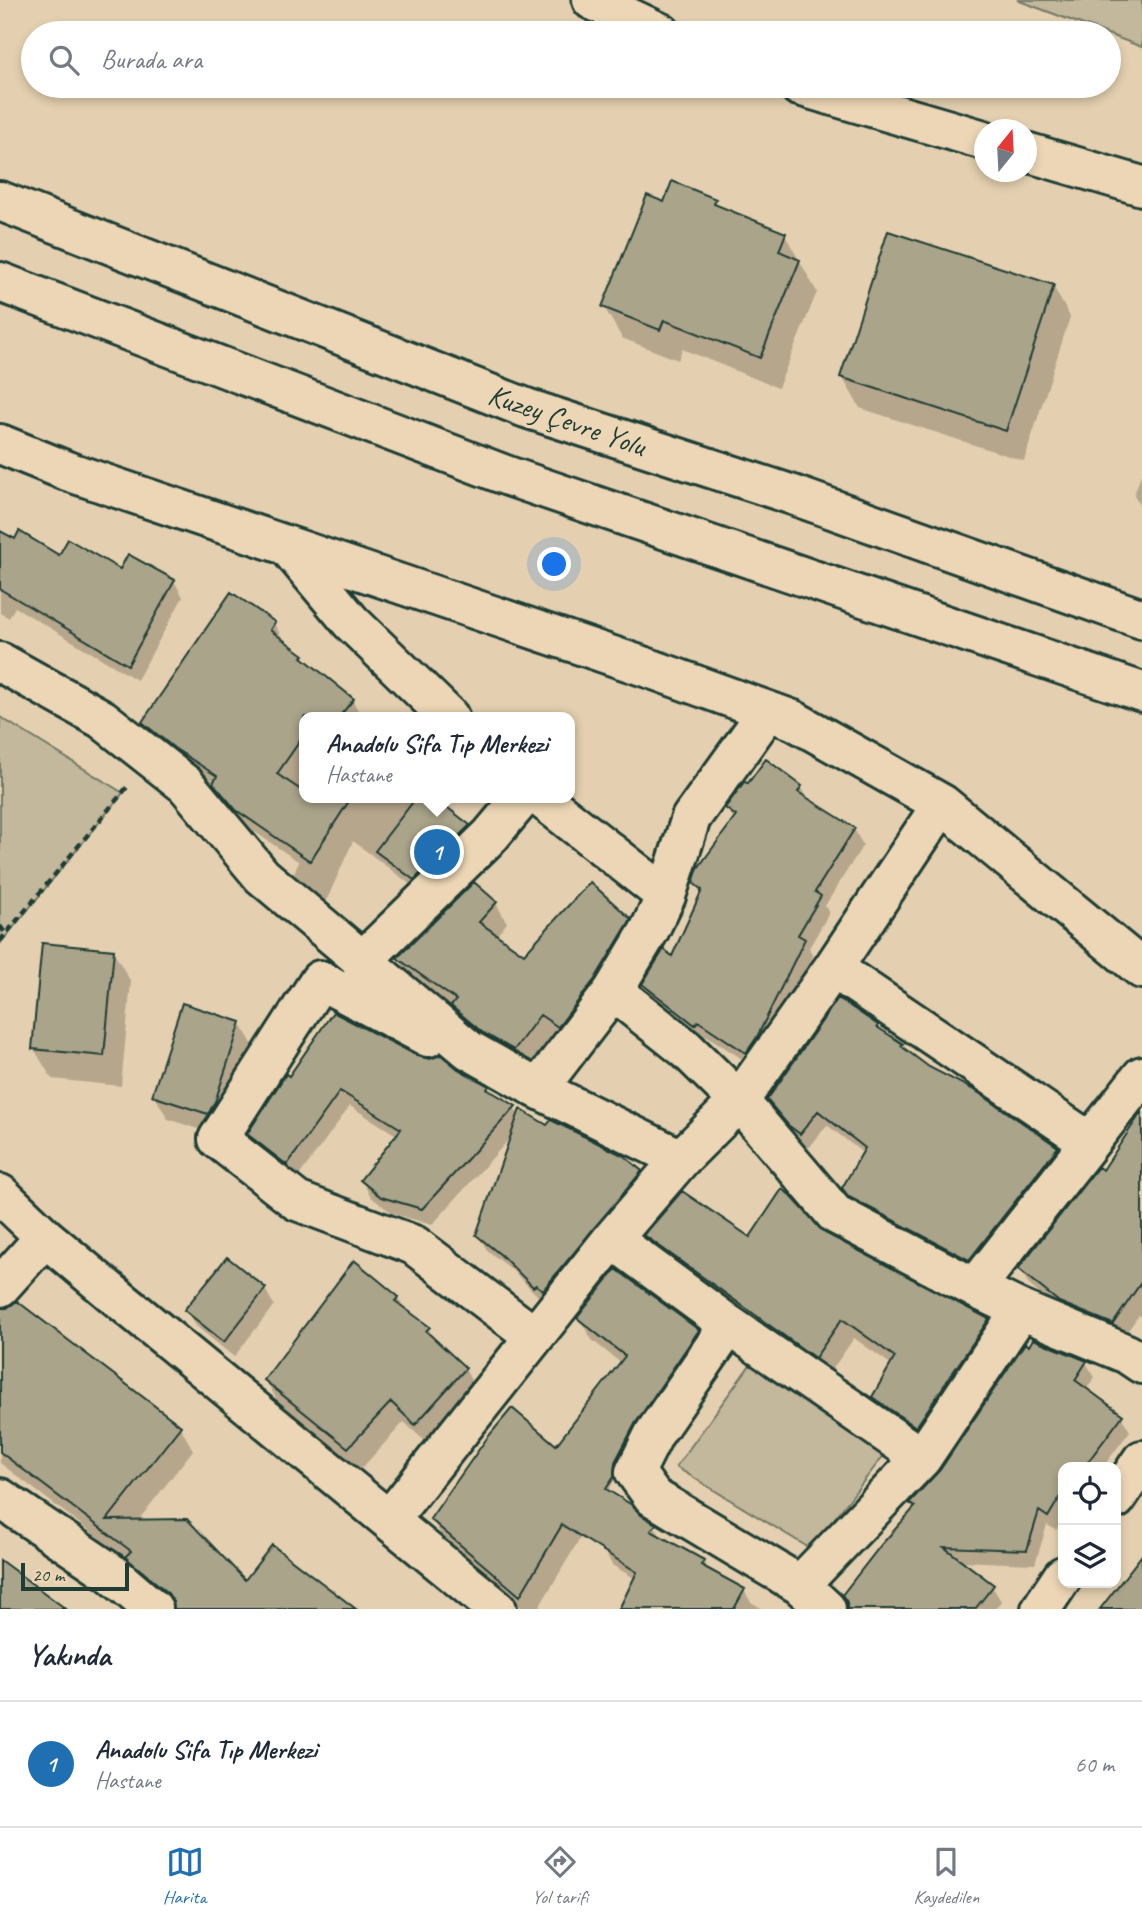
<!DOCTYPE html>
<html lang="tr">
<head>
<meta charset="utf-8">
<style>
  :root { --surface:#fff; --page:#f6f6f7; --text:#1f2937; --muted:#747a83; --line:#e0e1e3; --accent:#1f6fb2 }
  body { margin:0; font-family:Caveat,sans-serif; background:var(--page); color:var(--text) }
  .controls { position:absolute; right:21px; bottom:21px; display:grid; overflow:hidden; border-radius:14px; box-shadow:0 4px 10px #0003 }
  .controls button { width:63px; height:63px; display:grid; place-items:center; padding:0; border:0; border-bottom:2px solid var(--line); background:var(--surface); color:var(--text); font:35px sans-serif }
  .compass { position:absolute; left:974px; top:119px; width:63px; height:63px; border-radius:50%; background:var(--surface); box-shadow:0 4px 10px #0003; rotate:18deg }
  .scale { position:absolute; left:21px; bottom:18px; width:108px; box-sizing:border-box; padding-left:7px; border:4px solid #1f3d34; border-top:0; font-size:19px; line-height:24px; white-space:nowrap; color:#1f3d34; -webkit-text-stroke:5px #ecd6b5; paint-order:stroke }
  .you { position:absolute; left:555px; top:565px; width:24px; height:24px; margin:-18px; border:5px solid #fff; border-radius:50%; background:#1a73e8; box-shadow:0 0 0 10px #1a73e833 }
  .badge { display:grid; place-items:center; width:46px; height:46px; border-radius:50%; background:var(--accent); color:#fff; font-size:23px; font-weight:700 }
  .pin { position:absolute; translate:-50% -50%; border:4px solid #fff; box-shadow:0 2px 7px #0006 }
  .popup { position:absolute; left:299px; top:712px; width:276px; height:91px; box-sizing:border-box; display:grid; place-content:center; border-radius:14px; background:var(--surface); filter:drop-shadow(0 2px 5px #0005); font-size:23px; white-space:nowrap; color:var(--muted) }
  .popup b { font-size:26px; color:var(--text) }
  .popup::after { content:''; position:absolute; left:50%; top:100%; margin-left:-14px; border:14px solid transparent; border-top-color:var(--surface) }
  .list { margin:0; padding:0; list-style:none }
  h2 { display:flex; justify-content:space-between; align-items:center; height:91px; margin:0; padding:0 28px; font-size:30px }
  h2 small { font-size:23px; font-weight:400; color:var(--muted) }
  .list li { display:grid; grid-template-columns:46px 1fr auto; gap:21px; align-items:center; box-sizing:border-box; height:126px; padding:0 28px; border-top:2px solid var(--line) }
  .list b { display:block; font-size:26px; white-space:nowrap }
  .list p { margin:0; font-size:23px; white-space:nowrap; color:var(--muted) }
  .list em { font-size:23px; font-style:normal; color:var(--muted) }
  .icon { flex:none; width:38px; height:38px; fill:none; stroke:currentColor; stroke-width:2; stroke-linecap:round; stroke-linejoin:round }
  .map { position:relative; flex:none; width:1142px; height:1609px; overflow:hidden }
  .search { position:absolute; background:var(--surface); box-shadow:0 4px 10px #0003; left:21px; right:21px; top:21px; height:77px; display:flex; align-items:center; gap:18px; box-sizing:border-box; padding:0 24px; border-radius:38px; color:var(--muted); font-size:26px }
  .sheet { height:217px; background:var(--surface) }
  nav { display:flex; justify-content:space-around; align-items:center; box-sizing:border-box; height:98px; border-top:2px solid var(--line); background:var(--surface); font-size:19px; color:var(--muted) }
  nav a { display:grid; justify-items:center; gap:4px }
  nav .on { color:var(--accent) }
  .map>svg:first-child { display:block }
  .green { fill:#c3b79c; stroke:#717a68; stroke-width:2 }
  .shadow { fill:#0003 }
  .building { fill:#aaa48b; stroke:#1f3d34; stroke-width:2 }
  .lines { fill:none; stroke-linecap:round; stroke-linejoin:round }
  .minor-casing { stroke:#1f3d34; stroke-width:44 }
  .major-casing { stroke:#1f3d34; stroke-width:44 }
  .path { stroke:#1f3d34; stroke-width:4.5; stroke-dasharray:7 5; stroke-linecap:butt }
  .minor { stroke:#ecd6b5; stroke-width:38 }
  .major { stroke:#ecd6b5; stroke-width:38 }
  .labels { text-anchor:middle; stroke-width:6; stroke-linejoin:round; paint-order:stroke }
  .street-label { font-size:30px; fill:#1f3d34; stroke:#ecd6b5 }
</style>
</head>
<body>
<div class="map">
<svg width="1142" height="1609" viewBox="0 0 1142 1609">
  <rect width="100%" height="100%" fill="#e4d0b0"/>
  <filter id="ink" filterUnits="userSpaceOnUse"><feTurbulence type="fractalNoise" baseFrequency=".0143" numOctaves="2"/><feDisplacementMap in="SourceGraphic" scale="14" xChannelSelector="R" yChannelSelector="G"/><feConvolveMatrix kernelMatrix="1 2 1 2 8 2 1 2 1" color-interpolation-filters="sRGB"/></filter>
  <g filter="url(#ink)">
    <!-- green -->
    <path class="green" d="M1017,0H1142V47Z
      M0,717L123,793L0,944Z
      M758,1354L891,1446L811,1549L676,1467Z"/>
    <!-- shadow -->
    <path class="shadow" d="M715,200L719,209L785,235L817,292L778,388L682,349L678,360L622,338L604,307L665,204Z
      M1053,286L1070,317L1024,461L860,408L842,377Z
      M1142,472V509L1134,495Z
      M0,545L174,581L183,597L137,680L15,607L9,618L0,613Z
      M274,623L283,639L281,641L302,656L307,664L352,700L361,715L360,717H304V798H432L469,826L478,841L423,894L353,841L324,906L303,888L294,873L299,862L246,826L224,798L214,782L153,738L144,723Z
      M801,787L809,800L854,829L863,845L825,906L829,913L809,948L813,956L766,1054L756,1068L707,1036L704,1039L654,1001L644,984L672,959L702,895L695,883L735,821L727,808Z
      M496,903L507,923L496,936L525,957L629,920L641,940L570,1046L552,1034L526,1070L465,1027L455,1010L410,978L399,958Z
      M113,951L131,982L121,1086L52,1079L34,1049Z
      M240,1023L254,1047L228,1127L222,1137L168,1119L154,1095Z
      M877,1026L879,1031L901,1045L905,1051L929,1068L1057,1148L1066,1163L978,1274L853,1204L844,1188L864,1154L827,1125L809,1148L799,1140L778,1115L769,1100Z
      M417,1058L457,1070L487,1087L491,1093L514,1108L519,1116L641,1172L649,1187L543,1301L511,1269L487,1250L478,1235L512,1136L432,1225L392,1213L371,1197L362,1181L398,1136L350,1106L296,1180L259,1150L249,1134L289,1078Z
      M1142,1117V1318L1139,1315L1122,1339L1069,1318L1029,1285L1020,1269L1103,1173Z
      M646,1236L750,1240L988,1320L999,1340L928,1447L885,1417L874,1397L892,1365L854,1338L827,1377L658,1256Z
      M227,1259L265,1289L274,1305L234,1357L196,1326L186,1310Z
      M398,1298L405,1310L428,1328L438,1344L465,1369L477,1391L429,1445L404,1422L361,1469L278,1402L266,1380Z
      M17,1303L180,1427L193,1450L137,1522L245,1583L175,1609L141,1580L130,1562L0,1463V1312Z
      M579,1318L698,1331L711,1354L629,1456L538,1609H523L445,1542L432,1519L556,1447L622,1364L592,1340Z
      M1034,1341L1086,1363L1095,1377L1086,1390L1121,1416L1130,1431L1103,1467H1063V1520L1056,1530L1047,1525L1035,1564L960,1561L992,1586L1001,1601L995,1609H849L915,1510L911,1503L941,1471Z
      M654,1525L663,1540L703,1561L708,1570L744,1591L751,1602L763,1609H620L636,1579L612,1565L604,1550Z"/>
    <!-- building -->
    <path class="building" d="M672,181L716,199L714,204L786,233L779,251L800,260L760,358L664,320L660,330L602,307L647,195L664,202Z
      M888,231L1054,285L1006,431L840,377Z
      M0,531L15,539L19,531L59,555L68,539L120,569L128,554L175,580L128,665L0,589Z
      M231,592L275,622L270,630L304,655L302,657L354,699L339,717H304V735L277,774L304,792V798H351L310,861L236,810L213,783L217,776L174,748L142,722Z
      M766,759L802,786L798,792L855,828L815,892L821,896L798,935L805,939L757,1037L746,1053L698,1021L695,1025L642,984L664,949L672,956L702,890L693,883L698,868L736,816L725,808L744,782L748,783Z
      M416,798H435L470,825L414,880L375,851Z
      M474,882L497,902L479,922L524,954L590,882L631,919L595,979L558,1027L540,1015L514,1050L482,1032L451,1006L456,1000L397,958Z
      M42,943L114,950L104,1056L32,1049Z
      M838,998L878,1025L877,1027L903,1044L901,1046L929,1067L976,1091L1058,1147L969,1260L849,1197L842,1188L865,1148L818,1111L800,1134L788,1125L767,1100Z
      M182,1003L241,1022L215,1102L208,1114L152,1096Z
      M333,1012L418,1056L430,1059L441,1055L458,1069L489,1086L487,1089L516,1106L422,1209L381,1197L360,1180L401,1129L340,1091L287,1165L247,1134L286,1074L289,1076Z
      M520,1109L547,1125L551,1120L624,1156L642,1171L543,1290L536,1285L533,1287L501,1255L476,1235Z
      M1142,1111V1281L1113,1324L1059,1302L1018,1269L1098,1167L1103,1170Z
      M782,1189L790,1195L825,1233L989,1319L916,1427L872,1397L895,1357L842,1319L815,1358L644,1235L682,1191L750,1237Z
      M227,1257L266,1288L224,1342L184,1310Z
      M354,1260L399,1297L395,1301L430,1327L426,1331L466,1368L415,1425L391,1402L348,1448L264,1380Z
      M616,1269L699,1330L635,1424L615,1462L614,1477L606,1489L632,1505L641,1515L656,1524L651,1531L704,1560L701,1565L745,1589L734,1609H619L637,1572L562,1525L520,1596L430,1519L487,1438L512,1408L556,1445L625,1356L577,1318Z
      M17,1301L181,1426L107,1520L187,1519L245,1580L272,1545L356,1609H174L173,1601L167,1592L125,1557L131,1551L0,1452V1308H7Z
      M1033,1339L1087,1361L1075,1380L1123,1415L1084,1467H1063V1492L1048,1517L1039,1511L1027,1550L944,1547L994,1585L975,1609H847V1602L842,1595L881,1545L915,1507L909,1503L940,1470L1025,1343L1029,1346Z
      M1142,1555V1609H1100Z
      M0,1560L66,1609H0Z"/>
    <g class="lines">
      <!-- minor casing -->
      <g class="minor-casing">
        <path id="minor" d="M592,0L661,33
          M799,86L984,140
          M1026,152L1142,186
          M0,444L67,471L657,671L793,720L942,804L1142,969
          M289,548L351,622L449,717
          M0,662L102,719L186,785L262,876L469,1050L538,1089L681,1159
          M541,798L666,896
          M361,962L491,835L522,798
          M833,968L1090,1142
          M613,991L686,1049L739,1101L835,1214L975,1288L1021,1310L1127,1354L1142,1364
          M428,1037L320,980L218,1139L297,1201L414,1245L534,1336
          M538,1089L613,991L649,931L666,896L691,818L768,711
          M0,1194L45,1237L118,1298L497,1609
          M612,1239L729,1325L922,1458
          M0,1287L45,1237
          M975,1288L1142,1076
          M729,1325L654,1434L635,1472L653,1497L800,1585L826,1609
          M0,1498L111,1573L153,1609
          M1116,1499L1142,1460
          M389,1520L612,1239L681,1159L739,1101L833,968L942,804
          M800,1585L922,1458L1021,1310
          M1041,1609L1063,1576"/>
      </g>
      <!-- major casing -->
      <g class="major-casing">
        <path id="major" d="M0,201L526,408L790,494L1142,619
          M0,282L508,476L1142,692"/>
      </g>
      <!-- path -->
      <path class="path" d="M0,926L6,934
        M0,941L128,786"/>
      <!-- minor -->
      <use href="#minor" class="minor"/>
      <!-- major -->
      <use href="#major" class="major"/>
    </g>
  </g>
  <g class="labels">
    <!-- street labels -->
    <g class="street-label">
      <text transform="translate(567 420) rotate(19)" y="10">Kuzey Çevre Yolu</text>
    </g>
  </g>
</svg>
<div class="controls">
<button><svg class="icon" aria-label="locate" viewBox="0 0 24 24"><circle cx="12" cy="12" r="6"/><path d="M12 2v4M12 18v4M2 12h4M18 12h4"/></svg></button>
<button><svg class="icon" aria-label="layers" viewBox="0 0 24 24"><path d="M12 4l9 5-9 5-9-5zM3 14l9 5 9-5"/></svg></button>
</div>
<svg class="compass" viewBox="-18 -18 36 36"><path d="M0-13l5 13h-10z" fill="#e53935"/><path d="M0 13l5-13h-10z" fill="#747a83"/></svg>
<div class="scale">20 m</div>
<div class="you"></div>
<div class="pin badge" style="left:437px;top:852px">1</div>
<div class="popup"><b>Anadolu Sifa Tıp Merkezi</b>Hastane</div>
<div class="search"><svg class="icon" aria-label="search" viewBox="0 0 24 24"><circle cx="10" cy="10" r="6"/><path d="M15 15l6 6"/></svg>Burada ara</div>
</div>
<section class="sheet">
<h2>Yakında<small></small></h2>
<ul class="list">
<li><span class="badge">1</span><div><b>Anadolu Sifa Tıp Merkezi</b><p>Hastane</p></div><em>60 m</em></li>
</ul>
</section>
<nav>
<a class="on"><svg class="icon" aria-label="map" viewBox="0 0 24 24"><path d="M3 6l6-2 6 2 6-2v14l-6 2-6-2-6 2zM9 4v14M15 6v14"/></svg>Harita</a>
<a><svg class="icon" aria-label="directions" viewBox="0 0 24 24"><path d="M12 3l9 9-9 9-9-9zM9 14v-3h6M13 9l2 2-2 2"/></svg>Yol tarifi</a>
<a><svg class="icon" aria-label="saved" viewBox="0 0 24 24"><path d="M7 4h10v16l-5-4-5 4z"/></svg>Kaydedilen</a>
</nav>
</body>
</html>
